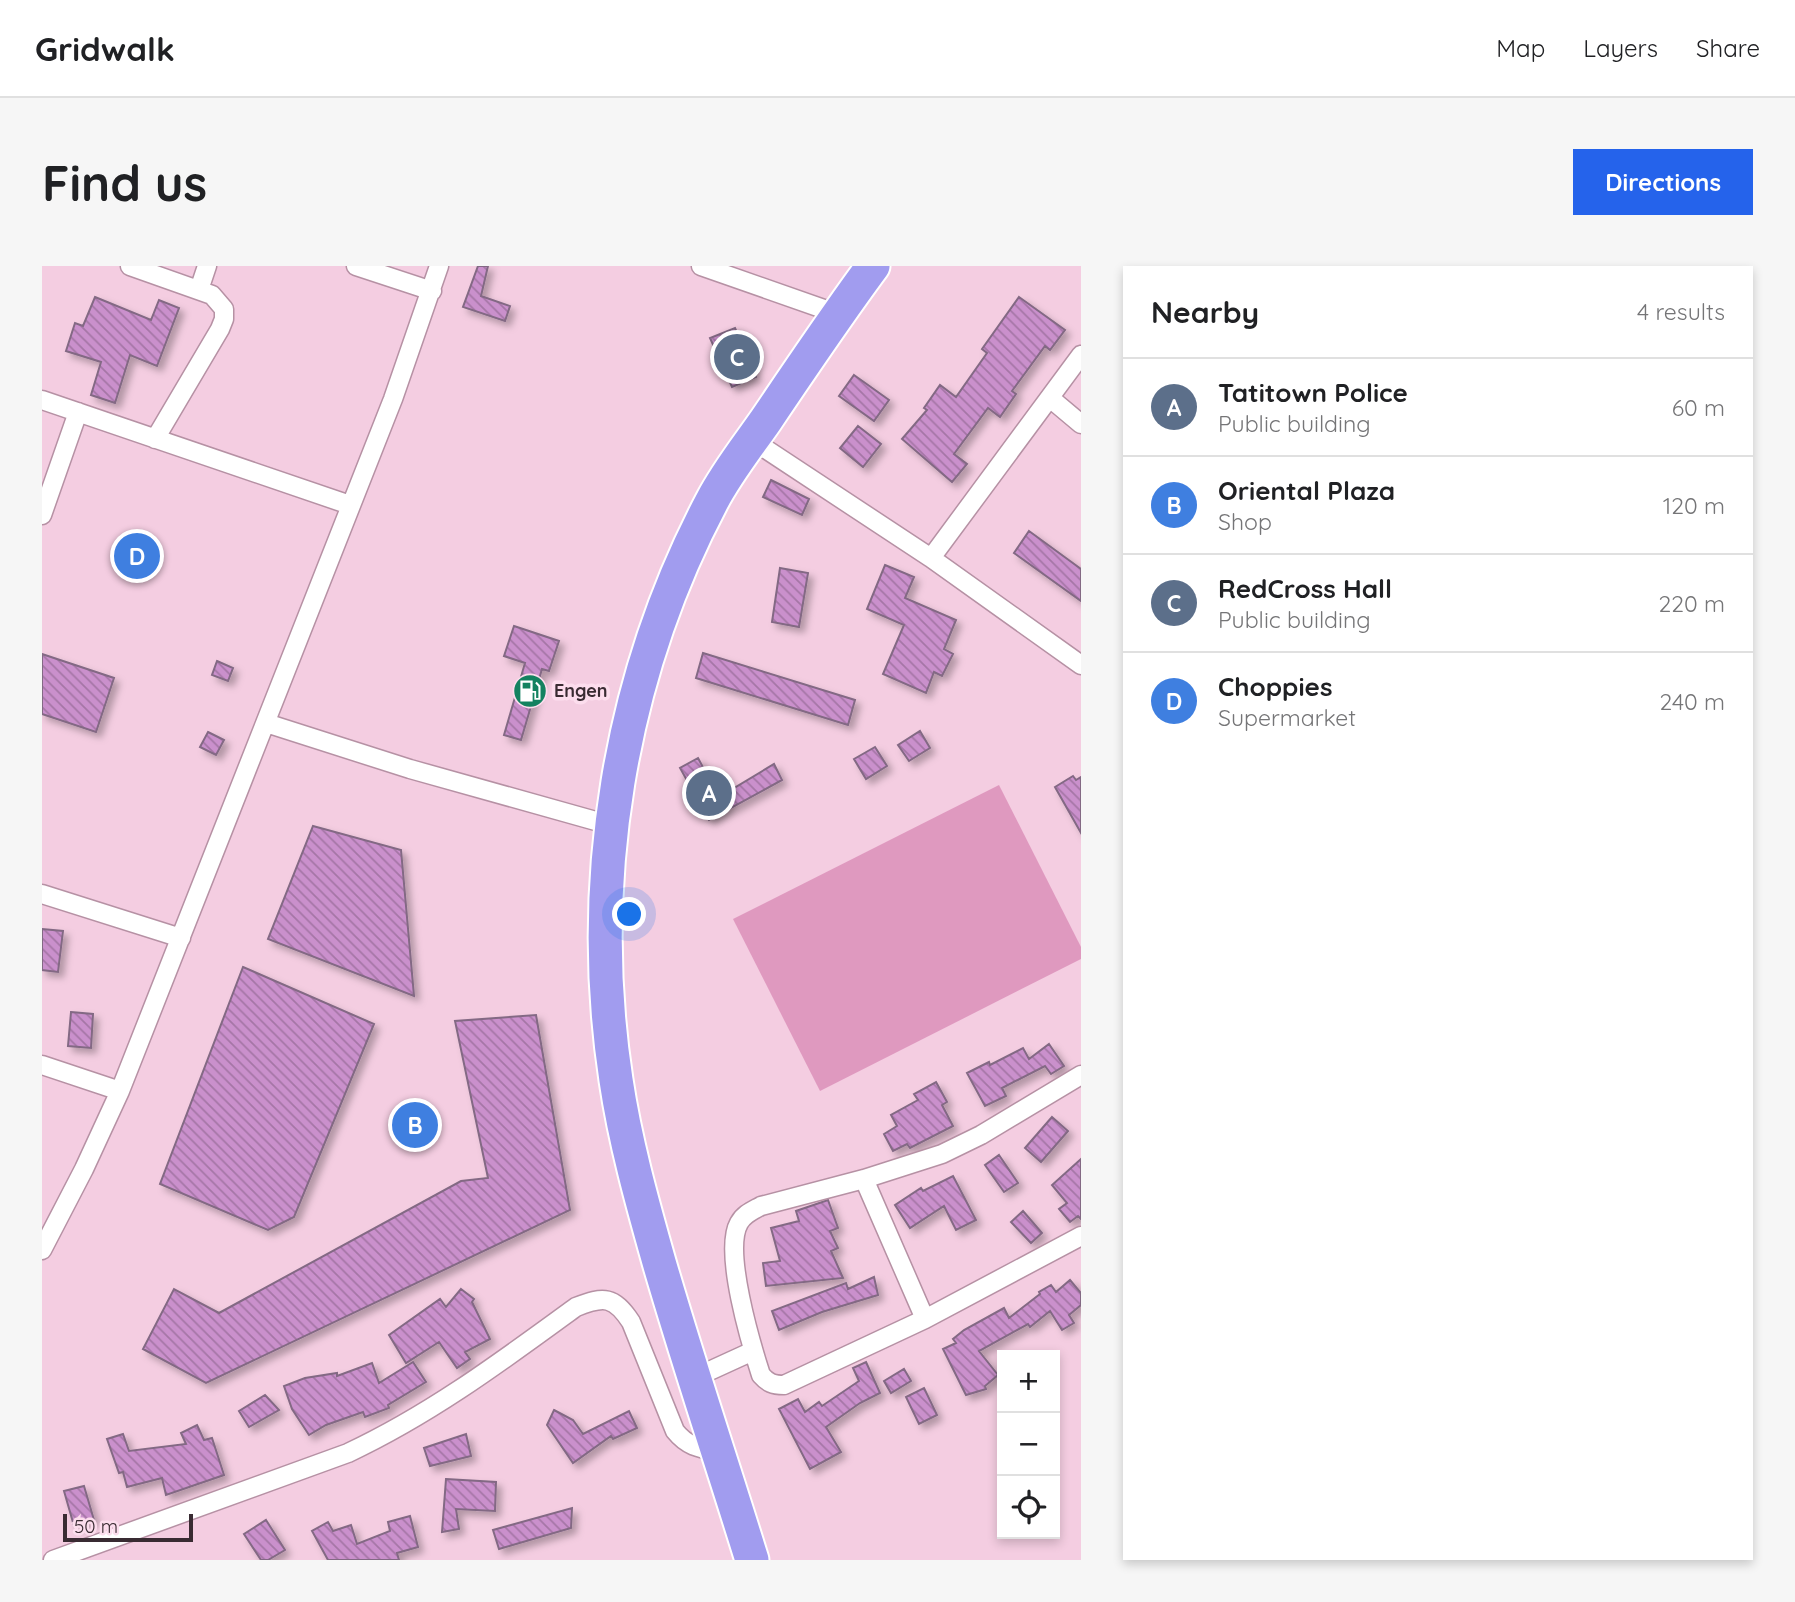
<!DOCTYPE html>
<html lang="en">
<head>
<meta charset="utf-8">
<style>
  :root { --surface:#fff; --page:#f6f6f6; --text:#202124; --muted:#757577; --line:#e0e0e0; --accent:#2563eb }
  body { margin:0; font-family:Quicksand,sans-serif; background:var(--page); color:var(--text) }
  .controls { position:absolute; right:21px; bottom:21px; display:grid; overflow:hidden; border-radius:0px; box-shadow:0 4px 10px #0003 }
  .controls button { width:63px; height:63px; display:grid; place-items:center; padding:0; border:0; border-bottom:2px solid var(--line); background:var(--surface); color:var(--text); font:35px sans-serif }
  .scale { position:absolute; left:21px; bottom:18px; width:130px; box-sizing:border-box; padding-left:7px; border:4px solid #392b32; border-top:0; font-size:19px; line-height:24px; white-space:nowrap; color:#392b32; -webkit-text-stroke:5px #fcdded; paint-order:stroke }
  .you { position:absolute; left:588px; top:649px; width:24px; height:24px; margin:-18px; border:5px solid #fff; border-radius:50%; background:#1a73e8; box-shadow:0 0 0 10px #1a73e833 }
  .badge { display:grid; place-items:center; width:46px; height:46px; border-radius:50%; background:var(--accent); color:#fff; font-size:23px; font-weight:700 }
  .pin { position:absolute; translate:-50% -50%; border:4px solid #fff; box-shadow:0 2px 7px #0006 }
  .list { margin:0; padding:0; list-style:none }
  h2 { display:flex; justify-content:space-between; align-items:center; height:91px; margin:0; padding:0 28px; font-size:30px }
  h2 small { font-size:23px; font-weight:400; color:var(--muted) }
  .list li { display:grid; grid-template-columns:46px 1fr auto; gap:21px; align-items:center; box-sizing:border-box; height:98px; padding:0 28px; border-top:2px solid var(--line) }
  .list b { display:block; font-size:26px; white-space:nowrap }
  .list p { margin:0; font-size:23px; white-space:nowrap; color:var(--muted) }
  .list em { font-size:23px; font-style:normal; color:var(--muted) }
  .icon { flex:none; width:38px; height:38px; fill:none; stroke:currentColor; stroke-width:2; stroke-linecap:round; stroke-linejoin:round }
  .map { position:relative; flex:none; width:1039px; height:1294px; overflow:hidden; border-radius:0px }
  header { display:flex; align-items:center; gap:42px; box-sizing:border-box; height:98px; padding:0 35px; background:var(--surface); border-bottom:2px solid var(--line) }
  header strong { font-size:33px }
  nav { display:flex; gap:38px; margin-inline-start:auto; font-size:24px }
  .intro { display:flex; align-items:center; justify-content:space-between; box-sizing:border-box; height:168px; padding:0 42px }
  h1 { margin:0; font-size:49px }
  .button { padding:18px 32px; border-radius:0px; background:var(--accent); color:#fff; font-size:24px; font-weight:700 }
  main { display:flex; gap:42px; padding:0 42px }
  aside { flex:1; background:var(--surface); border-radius:0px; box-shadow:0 4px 10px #0003 }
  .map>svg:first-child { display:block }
  .pitch { fill:#df99bf }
  .building { fill:url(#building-back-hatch); stroke:#836984; stroke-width:2; filter:url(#shadow) }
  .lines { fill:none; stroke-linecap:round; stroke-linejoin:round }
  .street-casing { stroke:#b691a4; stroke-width:21 }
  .highway-casing { stroke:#fff; stroke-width:37 }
  .street { stroke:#fff; stroke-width:18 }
  .highway { stroke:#a19cef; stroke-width:33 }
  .labels { text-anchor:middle; stroke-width:7; stroke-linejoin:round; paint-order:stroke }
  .poi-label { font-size:18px; font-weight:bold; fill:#392b32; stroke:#fcdded; text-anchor:start }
</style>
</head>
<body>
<header>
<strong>Gridwalk</strong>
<nav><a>Map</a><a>Layers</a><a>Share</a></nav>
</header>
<div class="intro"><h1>Find us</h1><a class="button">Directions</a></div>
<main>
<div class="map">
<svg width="1039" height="1294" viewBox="0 0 1039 1294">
  <defs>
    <pattern id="building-back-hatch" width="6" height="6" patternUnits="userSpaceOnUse" patternTransform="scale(1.75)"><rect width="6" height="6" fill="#ca90cc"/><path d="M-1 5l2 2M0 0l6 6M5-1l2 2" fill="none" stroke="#a576a6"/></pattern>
    <filter id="shadow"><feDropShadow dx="5" dy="5" stdDeviation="3.5" flood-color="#0004"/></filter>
  </defs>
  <rect width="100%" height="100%" fill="#f4cde1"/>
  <!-- pitch -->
  <path class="pitch" d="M957,519L1039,681V693L778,825L691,653Z"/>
  <!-- building -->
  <path class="building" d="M436,0H446L439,30L468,40L463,55L421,41Z
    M53,31L109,54L117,34L137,42L115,100L88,89L73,137L49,129L59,96L24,85L33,57L41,60Z
    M977,31L1023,64L1008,84L1003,80L970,125L974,128L958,151L946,142L912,188L925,198L910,216L860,173L885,144L882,142L898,119L914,131L945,87L940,83Z
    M693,62L714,111L690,121L668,72Z
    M812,109L847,134L832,155L797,130Z
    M816,160L839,178L821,201L798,182Z
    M729,214L767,233L760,249L721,231Z
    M987,265L1039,303V335L972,287Z
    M843,299L872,311L863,332L914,354L902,383L911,388L900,410L892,406L884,427L841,408L862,359L825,343Z
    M738,302L766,307L757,361L730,356Z
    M472,360L517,375L507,405L500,403L479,474L462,469L483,397L462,390Z
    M661,387L813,434L806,459L654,412Z
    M0,388L72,412L54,466L0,448Z
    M175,395L191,402L186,415L170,409Z
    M878,465L888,482L867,495L856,479Z
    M166,466L182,474L174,489L158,481Z
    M833,481L845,500L824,513L812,493Z
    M656,492L677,531L732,498L740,514L667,554L638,502Z
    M1031,510L1034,514L1039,511V567L1013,521Z
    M271,560L359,584L372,730L226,673Z
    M0,663L21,665L16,706L0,704Z
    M201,701L332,758L252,951L226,964L118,918Z
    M29,746L51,748L49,782L26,780Z
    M494,749L528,944L164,1117L101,1083L132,1023L177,1047L419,915L446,912L413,755Z
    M1007,778L1022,800L1009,808L1003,800L960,822L964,830L943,840L925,807L947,796L948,799L981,782L987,793Z
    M894,816L905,836L900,839L911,860L868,882L865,878L851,885L842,868L855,860L849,849L876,834L872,828Z
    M1010,851L1026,865L999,896L983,882Z
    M957,889L976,917L962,926L943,899Z
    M1039,893V953L1036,950L1028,956L1017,943L1025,937L1010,919Z
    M911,910L934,954L914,964L902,940L868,962L853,939L879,922L881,925Z
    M786,934L796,962L788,965L796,982L789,985L801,1012L724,1020L721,997L738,995L729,962L757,955L754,945Z
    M981,945L1000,967L989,977L969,956Z
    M832,1011L836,1029L780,1046L737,1064L730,1045L804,1017L806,1023Z
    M1028,1014L1039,1027V1039L1027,1049L1032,1057L1020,1064L1008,1045L988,1061L986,1058L937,1085L956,1109L943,1120L944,1123L924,1129L901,1083L914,1077L911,1073L922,1064L962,1042L967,1052L998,1028L997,1026L1009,1019L1014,1026Z
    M419,1023L432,1033L430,1036L448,1073L423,1086L428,1093L415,1102L397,1076L364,1097L347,1069L398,1033L404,1041Z
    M371,1096L384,1116L346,1139L347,1142L323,1151L321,1146L284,1159L267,1169L250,1143L242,1120L263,1112L295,1107V1110L330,1097L337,1117Z
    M824,1096L838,1127L818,1137L784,1161L799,1186L768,1203L737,1143L756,1133L763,1146L777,1136L780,1140L817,1115L811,1102Z
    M862,1103L869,1115L849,1127L842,1115Z
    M882,1122L895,1149L877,1158L864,1131Z
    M223,1129L237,1144L207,1161L197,1145Z
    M512,1144L531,1154L541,1168L587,1145L595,1162L571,1173L569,1170L531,1197L505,1159Z
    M155,1159L162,1174L170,1172L182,1209L124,1229L120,1212L85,1221L81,1206L77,1207L65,1173L81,1168L87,1185L144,1178L139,1167Z
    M424,1168L429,1190L388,1200L382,1182Z
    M404,1213L454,1216L453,1245L414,1243L417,1263L400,1266Z
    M42,1220L52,1254L32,1260L22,1225Z
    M530,1242L529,1262L457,1283L451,1264Z
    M368,1250L376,1281L355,1287L357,1294H286L270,1265L286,1256L291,1265L309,1259L315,1278L348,1265L346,1256Z
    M224,1254L243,1284L226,1294H219L202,1268Z"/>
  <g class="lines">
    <!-- street casing -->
    <g class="street-casing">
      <path id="street" d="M88,0L170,29L182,43V53L178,63L113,173
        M314,0L390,25
        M659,0L796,48
        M157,24L165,0
        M1008,132L1039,158
        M0,134L308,239
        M710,174L889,292L1039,399
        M0,249L36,146
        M889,292L1039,89
        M224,457L368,503L568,559
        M0,628L139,672
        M0,799L78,825
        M1039,809L939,869L900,888L822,913L719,940C710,945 702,948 697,957C681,985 709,1078 719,1109C726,1117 731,1119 742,1119L883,1053L1039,970
        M822,913L883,1053
        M0,984L42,903L78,825L351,133L397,0
        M652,1112L711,1085
        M11,1294L306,1187C389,1148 460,1095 534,1041C562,1030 572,1030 589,1056L633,1165C645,1180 656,1182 674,1185"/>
    </g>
    <!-- highway casing -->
    <g class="highway-casing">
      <path id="highway" d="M710,1294C679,1194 646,1096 617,996C600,936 583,875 574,814C544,617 577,411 670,235C685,206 706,180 724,154C759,102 794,50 831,0"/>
    </g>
    <!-- street -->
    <use href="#street" class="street"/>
    <!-- highway -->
    <use href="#highway" class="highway"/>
  </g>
  <!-- icons -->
  <defs>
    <g id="fuel-disc" transform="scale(1.75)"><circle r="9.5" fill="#138260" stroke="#fcdded"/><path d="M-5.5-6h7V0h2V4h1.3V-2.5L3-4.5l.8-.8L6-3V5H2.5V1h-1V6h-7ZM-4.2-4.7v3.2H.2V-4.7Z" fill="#fff"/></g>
  </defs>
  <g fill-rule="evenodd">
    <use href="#fuel-disc" x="488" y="425"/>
  </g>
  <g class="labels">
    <!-- poi labels -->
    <g class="poi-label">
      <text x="512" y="431">Engen</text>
    </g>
  </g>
</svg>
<div class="controls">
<button>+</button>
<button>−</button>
<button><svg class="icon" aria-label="locate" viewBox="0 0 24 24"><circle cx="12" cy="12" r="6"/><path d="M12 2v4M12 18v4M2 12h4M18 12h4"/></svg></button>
</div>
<div class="scale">50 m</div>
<div class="you"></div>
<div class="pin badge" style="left:667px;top:527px;background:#5c6f8a">A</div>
<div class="pin badge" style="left:373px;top:859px;background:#3f7fe0">B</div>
<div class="pin badge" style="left:695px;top:91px;background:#5c6f8a">C</div>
<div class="pin badge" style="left:95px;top:290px;background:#3f7fe0">D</div>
</div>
<aside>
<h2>Nearby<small>4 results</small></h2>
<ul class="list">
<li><span class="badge" style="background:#5c6f8a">A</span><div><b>Tatitown Police</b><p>Public building</p></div><em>60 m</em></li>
<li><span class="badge" style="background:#3f7fe0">B</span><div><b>Oriental Plaza</b><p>Shop</p></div><em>120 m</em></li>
<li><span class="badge" style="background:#5c6f8a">C</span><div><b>RedCross Hall</b><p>Public building</p></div><em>220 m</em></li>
<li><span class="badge" style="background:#3f7fe0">D</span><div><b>Choppies</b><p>Supermarket</p></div><em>240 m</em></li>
</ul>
</aside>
</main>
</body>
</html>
